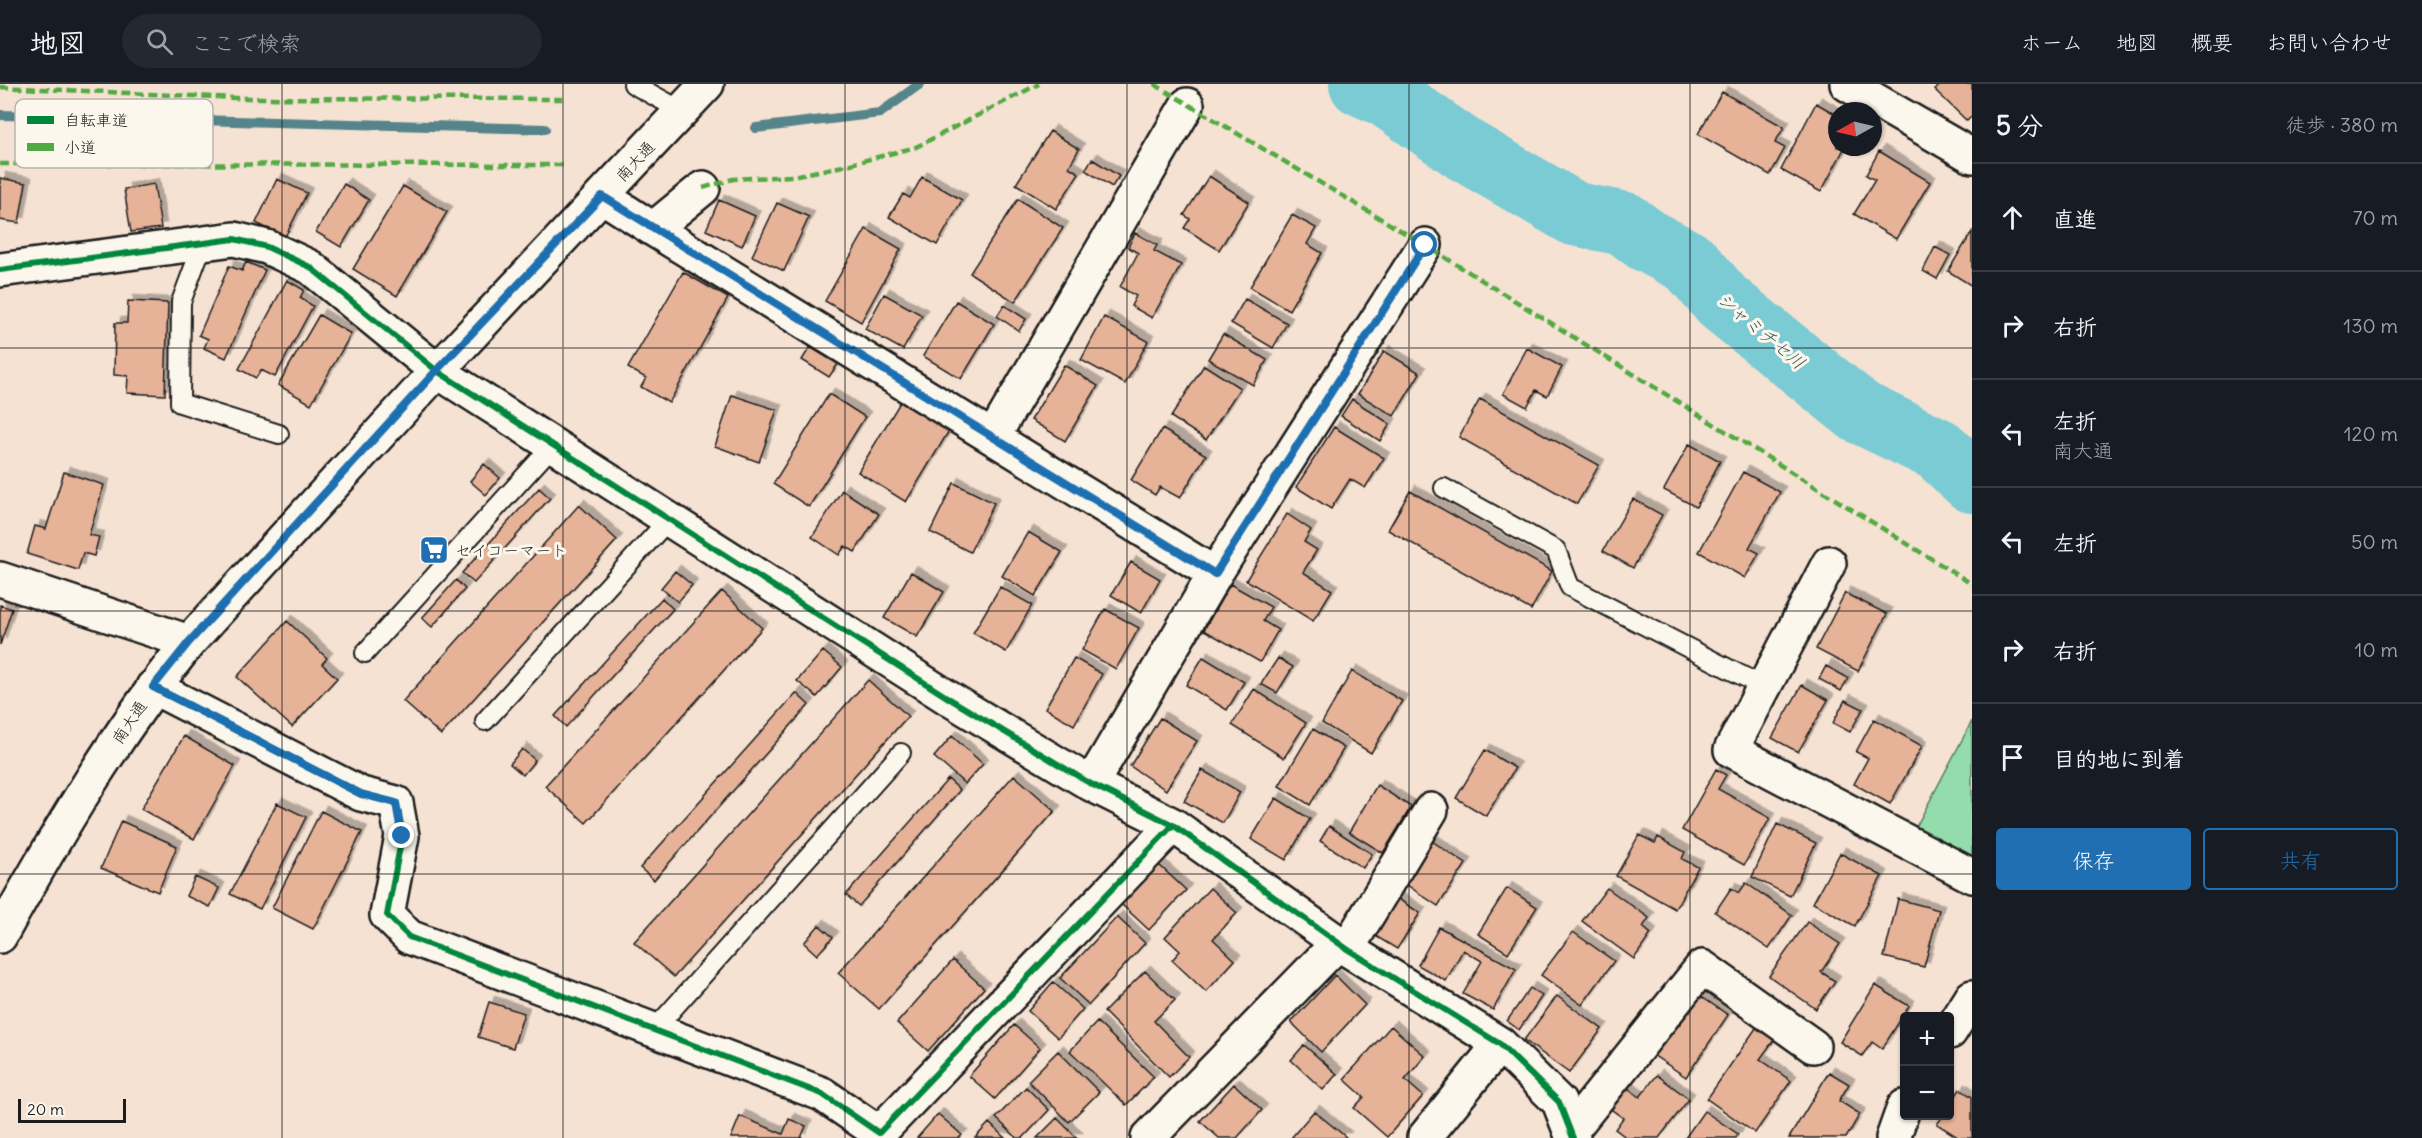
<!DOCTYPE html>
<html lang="ja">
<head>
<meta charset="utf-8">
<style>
  :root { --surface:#171b24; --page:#242831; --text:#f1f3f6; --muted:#9ea1a6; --line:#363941; --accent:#1f6fb2 }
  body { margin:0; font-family:Delius,"Klee One",sans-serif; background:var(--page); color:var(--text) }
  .controls { position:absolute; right:18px; bottom:18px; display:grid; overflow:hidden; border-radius:6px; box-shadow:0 2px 4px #0004 }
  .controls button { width:54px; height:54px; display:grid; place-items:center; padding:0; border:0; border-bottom:2px solid var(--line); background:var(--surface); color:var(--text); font:30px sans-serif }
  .compass { position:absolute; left:1828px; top:18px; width:54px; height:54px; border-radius:50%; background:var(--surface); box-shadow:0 2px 4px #0004; rotate:262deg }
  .scale { position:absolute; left:18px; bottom:15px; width:108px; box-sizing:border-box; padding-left:6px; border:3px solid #1c1c1c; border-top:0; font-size:16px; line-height:21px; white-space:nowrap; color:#1c1c1c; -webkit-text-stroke:4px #fbf7ec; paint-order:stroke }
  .stop { position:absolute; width:18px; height:18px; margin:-14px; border:4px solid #1f6fb2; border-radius:50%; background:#fff }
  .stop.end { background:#1f6fb2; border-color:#fff; box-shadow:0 2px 6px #0008 }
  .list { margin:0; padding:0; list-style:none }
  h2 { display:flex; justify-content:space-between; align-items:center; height:78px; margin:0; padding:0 24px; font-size:26px }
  h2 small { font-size:20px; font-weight:400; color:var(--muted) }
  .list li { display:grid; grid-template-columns:39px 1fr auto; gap:18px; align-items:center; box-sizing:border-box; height:108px; padding:0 24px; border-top:2px solid var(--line) }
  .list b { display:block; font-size:22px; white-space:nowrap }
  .list p { margin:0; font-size:20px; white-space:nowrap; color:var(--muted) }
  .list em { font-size:20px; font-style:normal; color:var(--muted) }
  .actions { display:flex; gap:12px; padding:18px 24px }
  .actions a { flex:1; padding:14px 0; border:2px solid var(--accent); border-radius:6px; text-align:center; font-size:21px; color:var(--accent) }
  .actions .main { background:var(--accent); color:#fff }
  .icon { flex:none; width:33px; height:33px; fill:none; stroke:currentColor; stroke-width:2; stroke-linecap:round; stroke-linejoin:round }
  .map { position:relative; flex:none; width:1972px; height:1054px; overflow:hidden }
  header { display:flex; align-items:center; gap:36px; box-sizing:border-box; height:84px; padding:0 30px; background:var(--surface); border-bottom:2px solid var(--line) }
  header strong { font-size:28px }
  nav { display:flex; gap:33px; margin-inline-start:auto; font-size:21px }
  .search { width:420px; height:54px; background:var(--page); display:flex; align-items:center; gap:15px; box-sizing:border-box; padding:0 21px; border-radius:33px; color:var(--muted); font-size:22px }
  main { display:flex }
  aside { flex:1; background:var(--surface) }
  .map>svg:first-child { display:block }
  .green { fill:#94dcab; stroke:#587c64; stroke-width:1.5 }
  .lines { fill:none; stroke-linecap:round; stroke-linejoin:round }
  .stream { stroke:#54858a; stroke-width:10 }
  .river { stroke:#7acbd4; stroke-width:64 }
  .building { fill:#e6b298; stroke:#1c1c1c; stroke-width:1.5; filter:url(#shadow) }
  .service-casing { stroke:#1c1c1c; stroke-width:22 }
  .minor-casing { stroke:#1c1c1c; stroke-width:38 }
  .tertiary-casing { stroke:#1c1c1c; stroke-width:38 }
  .service { stroke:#fbf7ec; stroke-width:18 }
  .minor { stroke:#fbf7ec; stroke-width:33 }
  .tertiary { stroke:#fbf7ec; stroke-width:33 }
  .quiet { stroke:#52a943; stroke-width:4.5; stroke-dasharray:9 4.5; stroke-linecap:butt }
  .cycleway-casing { stroke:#fbf7ec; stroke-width:10 }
  .cycleway { stroke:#00873e; stroke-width:6 }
  .route { stroke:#1f6fb2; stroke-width:8 }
  .grid { fill:none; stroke:#1c1c1c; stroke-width:1.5; stroke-opacity:0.55 }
  .labels { text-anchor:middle; stroke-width:6; stroke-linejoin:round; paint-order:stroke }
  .street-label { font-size:16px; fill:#1c1c1c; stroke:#fbf7ec }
  .poi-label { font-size:16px; fill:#1c1c1c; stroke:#fbf7ec; text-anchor:start }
  .water-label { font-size:18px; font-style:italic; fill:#3d595c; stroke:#fbf7ec }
  .key { fill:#fbf7ec; stroke:#b8b5ae; stroke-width:1.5 }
  .key-label { font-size:16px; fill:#1c1c1c }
</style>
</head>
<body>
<header>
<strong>地図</strong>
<div class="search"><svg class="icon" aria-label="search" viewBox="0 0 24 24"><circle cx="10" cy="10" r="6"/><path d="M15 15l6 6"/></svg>ここで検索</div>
<nav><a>ホーム</a><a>地図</a><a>概要</a><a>お問い合わせ</a></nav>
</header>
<main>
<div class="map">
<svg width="1972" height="1054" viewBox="0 0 1972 1054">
  <defs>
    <filter id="shadow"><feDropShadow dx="5.5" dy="-5.5" stdDeviation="0" flood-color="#0004"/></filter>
  </defs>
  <rect width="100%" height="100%" fill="#f5e2d3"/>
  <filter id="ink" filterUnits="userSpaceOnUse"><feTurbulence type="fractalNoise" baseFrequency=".0167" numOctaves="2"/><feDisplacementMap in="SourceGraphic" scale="12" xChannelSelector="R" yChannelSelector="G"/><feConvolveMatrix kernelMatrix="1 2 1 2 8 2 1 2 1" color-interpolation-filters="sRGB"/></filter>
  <g filter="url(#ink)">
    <!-- green -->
    <path class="green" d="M1972,637V778L1915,745Z"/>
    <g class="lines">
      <!-- stream -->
      <path class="stream" d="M0,31L545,45
        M756,44L880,29L920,0"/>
      <!-- river -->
      <path class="river" d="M1361,0L1387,12L1465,66L1575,130L1625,140L1646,156L1690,179L1723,218L1860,328L1939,366L1972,397"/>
    </g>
    <!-- building -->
    <path class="building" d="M1941,0H1972V32L1967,37L1935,6Z
      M1722,8L1784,43L1775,59L1785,64L1770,91L1698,50Z
      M1816,19L1837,31V63H1845L1821,108L1781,86Z
      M1050,47L1079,65L1069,83L1079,89L1056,125L1016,100Z
      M1879,67L1930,98L1896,155L1854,130L1875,96L1866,91Z
      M1092,75L1119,92L1112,103L1085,86Z
      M1209,92L1249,118L1219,166L1184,144L1190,135L1184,131Z
      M922,93L962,116L937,161L889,133L903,110L910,114Z
      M0,94L26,99L19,139L0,136Z
      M277,95L307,109L285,153L256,139Z
      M154,100L161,144L131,148L124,105Z
      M344,100L369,116L341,163L316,148Z
      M403,102L447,128L397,212L353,185Z
      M1018,115L1063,144L1015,218L970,189Z
      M719,116L755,132L742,162L706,146Z
      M777,119L809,133L784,187L752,172Z
      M1292,131L1316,144L1307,160L1322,169L1289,226L1250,203Z
      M866,145L901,165L861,238L825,217Z
      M1972,148V202L1948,187Z
      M1135,149L1157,161L1154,167L1181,181L1152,234L1131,222L1136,212L1120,203L1138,169L1128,163Z
      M1935,163L1950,171L1937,195L1923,187Z
      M246,178L265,186L226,274L204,264L208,255L199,251L229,182L242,187Z
      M683,188L728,214L669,319L641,303L646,294L628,284Z
      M287,196L304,206L300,214L313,222L275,293L261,286L256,294L239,285Z
      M884,210L922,231L903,266L865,245Z
      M1245,215L1287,239L1273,264L1231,239Z
      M128,217L168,219L165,311L127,309L128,292L114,291L115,239H127Z
      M956,217L994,240L961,295L923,272Z
      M1004,221L1026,235L1019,247L997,232Z
      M319,231L351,250L311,320L278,301Z
      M1104,233L1148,257L1125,300L1081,276Z
      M1223,250L1267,276L1253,301L1208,275Z
      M810,263L838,280L829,293L802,276Z
      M1527,264L1562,283L1547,312L1536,306L1527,323L1503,310Z
      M1384,267L1420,289L1394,332L1358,310Z
      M1064,281L1098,302L1065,357L1031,336Z
      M1204,281L1240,304L1206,356L1171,333Z
      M829,310L865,333L809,423L773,400Z
      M732,311L777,326L759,378L715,362Z
      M902,315L950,345L906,418L858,388Z
      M1352,315L1390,340L1380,357L1341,332Z
      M1480,315L1599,381L1577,420L1459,353Z
      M1334,343L1384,374L1365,404L1350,395L1331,425L1296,403Z
      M1162,345L1206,371L1180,414L1160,403L1155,411L1131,396Z
      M1689,360L1720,377L1696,423L1664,406Z
      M484,380L500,394L486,411L470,397Z
      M64,388L104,401L89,451L99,453L94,472L83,469L78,486L27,470L35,442L46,445Z
      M1743,388L1780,408L1749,464L1759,469L1745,494L1699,468Z
      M954,399L994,419L970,468L930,448Z
      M539,404L550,414L474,499L462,489Z
      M842,406L879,430L855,468L845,462L839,471L812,453Z
      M1410,407L1552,487L1531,526L1388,446Z
      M1633,415L1662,431L1633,484L1603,467Z
      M579,421L617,456L441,651L403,617Z
      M1287,430L1311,446L1304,458L1317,466L1303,488L1332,506L1313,537L1246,496Z
      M1028,448L1062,468L1035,512L1002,492Z
      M1131,478L1160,495L1141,529L1111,511Z
      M675,487L692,501L678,518L661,504Z
      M911,488L944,508L917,553L884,534Z
      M456,496L465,505L432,543L422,534Z
      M1230,500L1271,523L1263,537L1278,546L1260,578L1204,546Z
      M1000,503L1032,521L1006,568L973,549Z
      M722,507L762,544L586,739L545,702Z
      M1845,509L1887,530L1858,587L1816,565Z
      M662,514L673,525L566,643L555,632Z
      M0,521L12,525L0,561Z
      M1105,525L1139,544L1116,585L1082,566Z
      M287,537L327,574L322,580L337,594L292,643L237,593Z
      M823,567L842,583L817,613L797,597Z
      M1203,573L1244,598L1227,626L1186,601Z
      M1074,574L1102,590L1074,641L1045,624Z
      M1278,574L1293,583L1277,609L1261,600Z
      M1826,582L1848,594L1841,607L1819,595Z
      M1352,587L1402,617L1371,669L1322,639Z
      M868,596L908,632L674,893L634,858Z
      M1802,601L1828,616L1798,668L1772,654Z
      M1254,605L1306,639L1284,674L1232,641Z
      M796,609L809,621L654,796L640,784Z
      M1845,616L1863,625L1850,648L1833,639Z
      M1160,634L1197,657L1166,706L1130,682Z
      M1874,635L1922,662L1890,720L1854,700L1868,674L1856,668Z
      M1313,645L1344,664L1310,721L1279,702Z
      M184,652L235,682L194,755L141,725Z
      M952,652L983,680L965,700L934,673Z
      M522,665L535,676L523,691L510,680Z
      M1485,666L1515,684L1486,732L1456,714Z
      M1716,685L1726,691L1718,705L1770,734L1744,781L1682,746Z
      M1202,686L1240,708L1223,739L1184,717Z
      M1014,691L1055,727L879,925L838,889Z
      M948,695L960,706L859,822L846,811Z
      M1377,701L1411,723L1383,769L1349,748Z
      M1276,714L1310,735L1286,776L1251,755Z
      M277,719L306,733L260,825L230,810Z
      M321,727L362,748L313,845L272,824Z
      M121,737L177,762L158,808L101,784Z
      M1777,740L1816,759L1790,812L1752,793Z
      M1329,742L1372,770L1363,784L1320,757Z
      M1639,751L1655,759L1658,753L1685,768L1682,775L1698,783L1675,825L1616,792Z
      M1429,755L1466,780L1438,822L1401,797Z
      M1840,769L1882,792L1855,842L1813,819Z
      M1159,781L1186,806L1149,846L1121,820Z
      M195,793L219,804L210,823L186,812Z
      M1746,799L1792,831L1769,865L1715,828L1731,804L1739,809Z
      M1210,804L1237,829L1213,855L1235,876L1206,908L1172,876L1180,867L1165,853Z
      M1507,804L1537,823L1508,869L1478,850Z
      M1607,804L1649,834L1643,843L1651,850L1634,875L1582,837Z
      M1395,813L1420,829L1397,865L1372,850Z
      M1898,815L1939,826L1924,883L1884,873Z
      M1117,833L1145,859L1089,921L1060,894Z
      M1807,838L1840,860L1821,888L1835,897L1816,925L1769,892Z
      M819,841L833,853L817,871L804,859Z
      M1439,843L1516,885L1493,926L1463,910L1482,877L1463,866L1446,897L1418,881Z
      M1573,848L1614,877L1582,921L1541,891Z
      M953,876L984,904L928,967L897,939Z
      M1145,887L1175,916L1154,937L1189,973L1169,993L1104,928Z
      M1335,891L1365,921L1321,968L1291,938Z
      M1053,898L1083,925L1058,954L1028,927Z
      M1875,901L1909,922L1882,965L1872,958L1862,972L1840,958Z
      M1530,904L1542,912L1519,946L1507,937Z
      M1696,909L1728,931L1686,993L1653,971Z
      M1557,912L1602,945L1569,989L1524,956Z
      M489,918L524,929L513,964L478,953Z
      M1097,938L1154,993L1126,1021L1070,967Z
      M1014,941L1040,964L995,1015L969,992Z
      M1391,942L1425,972L1405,996L1423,1012L1387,1053L1354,1024L1364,1013L1344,995Z
      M1756,944L1774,956L1760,975L1791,997L1755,1049L1707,1015Z
      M1304,961L1337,990L1323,1006L1291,976Z
      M1058,967L1099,1008L1069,1038L1028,997Z
      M1829,988L1849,1000L1839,1017L1860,1030L1846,1054H1789Z
      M1657,991L1689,1015L1659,1054H1627L1615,1045L1623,1034L1608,1023L1625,1002L1640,1013Z
      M1234,1000L1262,1026L1237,1054H1219L1200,1037Z
      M1026,1003L1049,1026L1023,1054H1017L996,1034Z
      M1960,1005L1972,1013V1054H1959L1937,1040L1943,1032H1950V1021Z
      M1314,1027L1346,1053L1345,1054H1291Z
      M1704,1027L1738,1050L1736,1054H1685Z
      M938,1030L962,1051L959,1054H917Z
      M740,1032L783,1050L789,1035L806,1042L801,1054H731Z
      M1057,1034L1077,1054H1037Z
      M989,1039L1005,1054H975Z"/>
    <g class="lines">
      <!-- service casing -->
      <g class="service-casing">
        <path id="service" d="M633,0L682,27
          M203,159L181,218L180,319L279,350
          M1444,404L1556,466L1570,503L1762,602
          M365,569L554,360
          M485,637L670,434
          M653,947L901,669"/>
      </g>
      <!-- minor casing -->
      <g class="minor-casing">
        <path id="minor" d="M1847,0L1972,72
          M602,112L653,145L703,104
          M653,145L1215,490
          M0,186L234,155L267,163L310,183L437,287L950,615L1091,700L1173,741L1347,865L1500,960L1559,1018L1573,1054
          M993,353L1187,21
          M1829,479L1731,666L1972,792
          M0,495L189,558
          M153,603L361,710L396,719L402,752L387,831L409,853L822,1010L879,1049L1173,741
          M1091,700L1215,490L1425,161
          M1347,865L1431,726
          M1950,948L1972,913
          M1571,1047L1702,883L1813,962
          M1148,1054L1338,859
          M1424,1054L1500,960
          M1893,1054L1904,1023"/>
      </g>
      <!-- tertiary casing -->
      <g class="tertiary-casing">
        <path id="tertiary" d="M0,852C57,749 116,649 189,558L437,287L707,0"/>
      </g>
      <!-- service -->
      <use href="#service" class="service"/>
      <!-- minor -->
      <use href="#minor" class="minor"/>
      <!-- tertiary -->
      <use href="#tertiary" class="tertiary"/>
      <!-- quiet -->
      <path class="quiet" d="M1154,0L1425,161L1972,500
        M0,3L236,14L563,15
        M0,80L564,81
        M703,104L733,95L793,92L843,82L916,63L1039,0"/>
      <!-- cycleway casing -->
      <g class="cycleway-casing">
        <path id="cycleway" d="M0,186L234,155L267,163L310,183L437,287L950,615L1091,700L1173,741L1347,865L1500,960L1559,1018L1573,1054
          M153,603L361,710L396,719L402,752L387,831L409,853L822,1010L879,1049L1173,741"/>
      </g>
      <!-- cycleway -->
      <use href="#cycleway" class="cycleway"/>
    </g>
  </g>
  <g class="lines" filter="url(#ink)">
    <!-- route -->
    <path class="route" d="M402,752L396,719L361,710L153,603L189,558L436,287L602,112L1215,490L1425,161"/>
  </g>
  <!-- grid -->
  <path class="grid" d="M282,0V1054M563,0V1054M845,0V1054M1127,0V1054M1409,0V1054M1690,0V1054M0,264H1972M0,527H1972M0,790H1972"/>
  <!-- icons -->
  <defs>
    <g id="supermarket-square" transform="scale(1.5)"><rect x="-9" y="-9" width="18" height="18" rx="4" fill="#1f6fb2" stroke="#fbf7ec"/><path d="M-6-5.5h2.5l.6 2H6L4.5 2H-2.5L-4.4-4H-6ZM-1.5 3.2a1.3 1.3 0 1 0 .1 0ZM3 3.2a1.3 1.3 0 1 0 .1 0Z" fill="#fff"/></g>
  </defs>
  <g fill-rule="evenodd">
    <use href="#supermarket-square" x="434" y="466"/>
  </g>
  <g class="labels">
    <!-- street labels -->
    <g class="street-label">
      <text transform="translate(635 77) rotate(-47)" y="6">南大通</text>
      <text transform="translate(129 638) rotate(-56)" y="6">南大通</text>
    </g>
    <!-- poi labels -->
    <g class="poi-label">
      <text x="455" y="472">セイコーマート</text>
    </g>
    <!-- water labels -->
    <g class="water-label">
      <text transform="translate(1761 247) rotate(40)" y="6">シャミチセ川</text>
    </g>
  </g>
  <!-- legend -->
  <rect x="15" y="15" width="198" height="69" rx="9" class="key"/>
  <rect x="27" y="32" width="27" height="8" fill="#00873e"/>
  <rect x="27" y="59" width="27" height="8" fill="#52a943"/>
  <g class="key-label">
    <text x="64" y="42">自転車道</text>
    <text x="64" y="69">小道</text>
  </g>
</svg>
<div class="controls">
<button>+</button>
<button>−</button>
</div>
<svg class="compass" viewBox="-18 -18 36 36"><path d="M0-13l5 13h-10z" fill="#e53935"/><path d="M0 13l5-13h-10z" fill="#9ea1a6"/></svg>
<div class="scale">20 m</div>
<div class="stop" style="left:1425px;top:161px"></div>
<div class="stop end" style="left:402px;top:752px"></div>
</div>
<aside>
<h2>5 分<small>徒歩 · 380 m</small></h2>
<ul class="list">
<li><svg class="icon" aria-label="ahead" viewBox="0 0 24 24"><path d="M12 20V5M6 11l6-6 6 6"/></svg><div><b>直進</b></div><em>70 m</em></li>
<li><svg class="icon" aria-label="right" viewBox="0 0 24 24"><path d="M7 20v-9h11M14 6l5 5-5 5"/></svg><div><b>右折</b></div><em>130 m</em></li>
<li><svg class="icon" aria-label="left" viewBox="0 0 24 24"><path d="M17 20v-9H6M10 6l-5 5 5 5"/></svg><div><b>左折</b><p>南大通</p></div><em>120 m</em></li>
<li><svg class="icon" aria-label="left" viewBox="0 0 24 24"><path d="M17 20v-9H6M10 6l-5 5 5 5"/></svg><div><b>左折</b></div><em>50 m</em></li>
<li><svg class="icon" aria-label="right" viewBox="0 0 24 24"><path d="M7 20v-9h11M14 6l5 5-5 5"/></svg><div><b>右折</b></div><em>10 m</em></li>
<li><svg class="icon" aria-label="arrive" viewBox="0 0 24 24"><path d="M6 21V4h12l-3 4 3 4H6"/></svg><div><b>目的地に到着</b></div></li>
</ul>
<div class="actions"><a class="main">保存</a><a>共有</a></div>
</aside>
</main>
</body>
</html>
